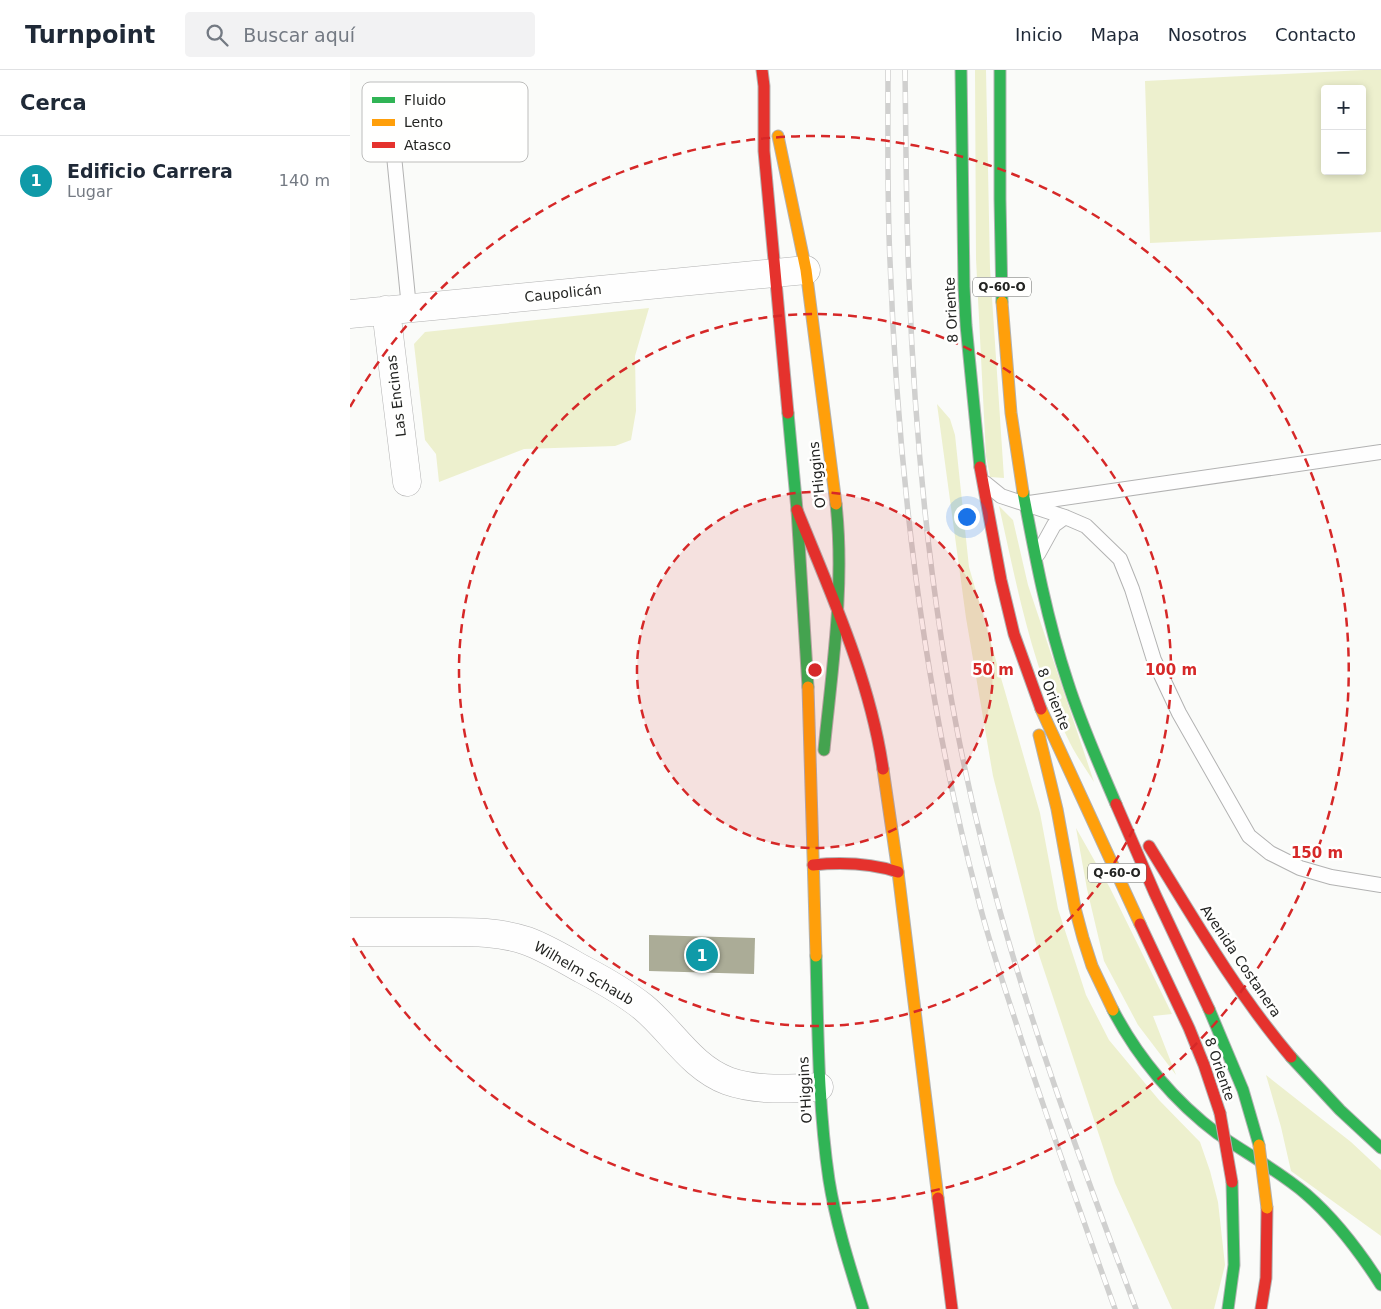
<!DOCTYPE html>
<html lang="es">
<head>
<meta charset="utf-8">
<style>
  :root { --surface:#fff; --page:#f2f2f3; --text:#1f2937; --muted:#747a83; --line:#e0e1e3; --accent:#111827 }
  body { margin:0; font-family:"DejaVu Sans",sans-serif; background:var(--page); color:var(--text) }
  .controls { position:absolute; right:15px; top:15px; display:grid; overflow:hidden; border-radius:5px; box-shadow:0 2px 8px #0003 }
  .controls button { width:45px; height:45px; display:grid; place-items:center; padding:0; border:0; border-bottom:1px solid var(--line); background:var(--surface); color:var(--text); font:25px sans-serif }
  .you { position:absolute; left:616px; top:446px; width:18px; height:18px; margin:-12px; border:4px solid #fff; border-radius:50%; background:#1a73e8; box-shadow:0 0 0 8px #1a73e833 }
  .badge { display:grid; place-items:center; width:32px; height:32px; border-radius:50%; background:var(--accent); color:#fff; font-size:16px; font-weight:700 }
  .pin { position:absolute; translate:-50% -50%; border:2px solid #fff; box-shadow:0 1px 5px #0006 }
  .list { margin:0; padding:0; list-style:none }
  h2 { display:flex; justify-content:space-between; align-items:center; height:65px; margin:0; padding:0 20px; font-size:21px }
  h2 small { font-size:16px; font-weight:400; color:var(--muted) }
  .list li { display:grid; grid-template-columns:32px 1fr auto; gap:15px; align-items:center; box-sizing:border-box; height:90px; padding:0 20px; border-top:1px solid var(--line) }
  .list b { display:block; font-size:19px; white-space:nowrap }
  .list p { margin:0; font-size:16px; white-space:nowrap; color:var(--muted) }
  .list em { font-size:16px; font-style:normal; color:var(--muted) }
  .icon { flex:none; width:28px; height:28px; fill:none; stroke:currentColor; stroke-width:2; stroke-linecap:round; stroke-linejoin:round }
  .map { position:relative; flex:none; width:1031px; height:1239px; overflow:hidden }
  header { display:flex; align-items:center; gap:30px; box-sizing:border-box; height:70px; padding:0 25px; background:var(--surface); border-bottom:1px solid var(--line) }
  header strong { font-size:24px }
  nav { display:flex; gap:28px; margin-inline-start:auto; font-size:18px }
  .search { width:350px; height:45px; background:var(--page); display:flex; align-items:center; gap:12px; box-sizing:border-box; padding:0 18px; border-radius:5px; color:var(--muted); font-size:19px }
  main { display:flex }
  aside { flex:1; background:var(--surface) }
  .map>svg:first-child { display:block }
  .green { fill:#edf0ce; fill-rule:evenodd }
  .building { fill:#abac97 }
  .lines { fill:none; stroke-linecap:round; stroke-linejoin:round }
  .lane-casing { stroke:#b2b2b2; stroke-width:16 }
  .street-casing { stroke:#b2b2b2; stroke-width:29 }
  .fast-casing { stroke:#b2b2b2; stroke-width:13 }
  .slow-casing { stroke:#b2b2b2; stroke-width:13 }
  .jam-casing { stroke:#b2b2b2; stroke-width:13 }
  .lane { stroke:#fefefe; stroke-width:14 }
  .street { stroke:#fefefe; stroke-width:28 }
  .fast { stroke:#30b455; stroke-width:11 }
  .slow { stroke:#ff9f0a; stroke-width:11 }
  .jam { stroke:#e5322d; stroke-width:11 }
  .rail-casing { stroke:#d0d0cf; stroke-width:5.5 }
  .rail { stroke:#fffffe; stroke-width:4; stroke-dasharray:11; stroke-linecap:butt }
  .slow-bridge-casing { stroke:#b2b2b2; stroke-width:13; stroke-linecap:butt }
  .jam-bridge-casing { stroke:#b2b2b2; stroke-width:13; stroke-linecap:butt }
  .slow-bridge { stroke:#ff9f0a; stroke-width:11 }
  .jam-bridge { stroke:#e5322d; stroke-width:11 }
  .ring { fill:none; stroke:#d62828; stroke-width:2.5; stroke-dasharray:9 6 }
  .labels { text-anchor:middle; stroke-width:5; stroke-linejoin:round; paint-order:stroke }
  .shield { fill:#fffffe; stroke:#656664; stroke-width:1 }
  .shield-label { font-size:12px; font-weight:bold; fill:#232422 }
  .street-label { font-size:14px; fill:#232422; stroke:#fffffe }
  .key { fill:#fffffe; stroke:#bdbdbc; stroke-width:1 }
  .key-label { font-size:14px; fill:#232422 }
  .centre { fill:#d62828; stroke:#fffffe; stroke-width:2.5 }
  .ring-label { font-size:15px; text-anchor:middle; font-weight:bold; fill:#d62828; stroke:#fffffe; stroke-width:5; stroke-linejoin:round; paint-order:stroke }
</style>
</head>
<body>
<header>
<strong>Turnpoint</strong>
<div class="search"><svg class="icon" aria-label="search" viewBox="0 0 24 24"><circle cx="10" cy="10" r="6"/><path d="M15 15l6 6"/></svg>Buscar aquí</div>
<nav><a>Inicio</a><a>Mapa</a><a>Nosotros</a><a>Contacto</a></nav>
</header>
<main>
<aside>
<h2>Cerca<small></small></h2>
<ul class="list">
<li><span class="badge" style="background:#0f9aa8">1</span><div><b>Edificio Carrera</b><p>Lugar</p></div><em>140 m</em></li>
</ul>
</aside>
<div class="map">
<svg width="1031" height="1239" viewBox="0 0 1031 1239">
  <rect width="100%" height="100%" fill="#fafbf9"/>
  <!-- green -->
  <path class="green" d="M625,0H636L640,198L654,408L640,407L636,386L626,189Z
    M1014,0H1031V162L800,173L795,11ZM975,19H1012V101H975Z
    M299,238L285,286L286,341L281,370L265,376L174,379L89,412L86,384L75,370L64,274L75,262Z
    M587,334L600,349L605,365L619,497L690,743L708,839L736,925L759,970L809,1030L850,1072L860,1101L868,1132L875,1195L864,1239H822L765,1113L689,885L643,706L616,548Z
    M649,436L663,450L678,515L744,712C736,699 727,687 720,673C682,599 667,516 649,436Z
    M726,758L760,818L822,944L803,946L826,1005L788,955L754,891L737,819Z
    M916,1005L1001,1072L1031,1100V1166L941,1101L931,1057Z"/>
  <!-- building -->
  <path class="building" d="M299,865L405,868L404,904L299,901Z"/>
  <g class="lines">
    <!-- lane casing -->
    <g class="lane-casing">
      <path id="lane" d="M41,55L59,238
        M635,413L651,426L715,447L736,456L770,489L782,519L804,590L829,643L899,766L920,783L950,798L981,807L1031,815
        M679,433L1031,382
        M688,484L704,455L715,447"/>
    </g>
    <!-- street casing -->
    <g class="street-casing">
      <path id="street" d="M36,240L57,412
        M0,244L456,200
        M0,862C29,862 58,862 87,862C117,862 149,861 177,871C196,878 214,889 232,899C253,910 274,922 293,937C322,961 341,997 378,1011C406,1021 440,1019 469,1017"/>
    </g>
    <!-- fast casing -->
    <g class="fast-casing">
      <path id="fast" d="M611,0L614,217L616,255L630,397
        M650,0V129L652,232
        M438,343L447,440L458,617
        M673,422C685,486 697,550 718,613C731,654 749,694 766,734
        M474,680C482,599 495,516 486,434
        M466,886C468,961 468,1036 479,1110C486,1154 500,1197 513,1239
        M859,939L893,1020L909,1075
        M763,940C788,988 825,1032 868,1064C897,1084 929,1101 956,1124C986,1150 1010,1182 1031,1215
        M941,987L990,1040L1031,1078
        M878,1239L884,1195L882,1112"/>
    </g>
    <!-- slow casing -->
    <g class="slow-casing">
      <path id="slow" d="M428,66L456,200L486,434
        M652,232L661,343L673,422
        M458,617L466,886
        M691,639L790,854
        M689,665L707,739L725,838L733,868L742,896L763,940
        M533,699L548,802L588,1128"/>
    </g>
    <!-- jam casing -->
    <g class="jam-casing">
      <path id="jam" d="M412,0L414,16V81L438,343
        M630,397L651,510L664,564L691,639
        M447,440C481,524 520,609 533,699
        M766,734L805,824L859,939
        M799,776C844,849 886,922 941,987
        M463,795C492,792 520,793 548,802
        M790,854L839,958L854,995L870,1043
        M588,1128L602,1239
        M911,1239L916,1208L917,1138"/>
    </g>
    <!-- lane -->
    <use href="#lane" class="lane"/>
    <!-- street -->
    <use href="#street" class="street"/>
    <!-- fast -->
    <use href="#fast" class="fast"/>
    <!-- slow -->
    <use href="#slow" class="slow"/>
    <!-- jam -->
    <use href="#jam" class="jam"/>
    <!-- rail casing -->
    <g class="rail-casing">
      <path id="rail" d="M538,0C538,64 537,128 540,191C548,405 573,621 628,828C639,873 655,918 669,962C699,1055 732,1147 765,1239
        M555,0C556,70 556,140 559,211C566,403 587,598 635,785C674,940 730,1090 786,1239"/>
    </g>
    <!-- rail -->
    <use href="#rail" class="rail"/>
    <!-- slow-bridge casing -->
    <g class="slow-bridge-casing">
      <path id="slow-bridge" d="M909,1075L917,1138"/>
    </g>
    <!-- jam-bridge casing -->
    <g class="jam-bridge-casing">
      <path id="jam-bridge" d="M870,1043L882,1112"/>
    </g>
    <!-- slow-bridge -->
    <use href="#slow-bridge" class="slow-bridge"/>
    <!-- jam-bridge -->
    <use href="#jam-bridge" class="jam-bridge"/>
  </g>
  <!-- distance rings -->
  <circle cx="465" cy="600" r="178" fill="#d62828" fill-opacity=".12"/>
  <g class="ring">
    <circle cx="465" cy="600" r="178"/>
    <circle cx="465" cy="600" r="356"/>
    <path d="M0 337A534 534 0 1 1 0 863"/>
  </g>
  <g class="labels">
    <!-- shield labels -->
    <g class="shield">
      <rect x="623" y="207.5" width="58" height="19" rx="4"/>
      <rect x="738" y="793.5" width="58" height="19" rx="4"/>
    </g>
    <g class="shield-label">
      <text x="652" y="221">Q-60-O</text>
      <text x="767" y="807">Q-60-O</text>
    </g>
    <!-- street labels -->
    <g class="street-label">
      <text transform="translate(213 223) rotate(-6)" y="5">Caupolicán</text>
      <text transform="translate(601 240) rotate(-93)" y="5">8 Oriente</text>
      <text transform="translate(46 326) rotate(-97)" y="5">Las Encinas</text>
      <text transform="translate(467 405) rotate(-96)" y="5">O'Higgins</text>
      <text transform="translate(704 629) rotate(68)" y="5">8 Oriente</text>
      <text transform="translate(891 891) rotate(56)" y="5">Avenida Costanera</text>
      <text transform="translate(234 903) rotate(30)" y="5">Wilhelm Schaub</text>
      <text transform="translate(870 999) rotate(71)" y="5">8 Oriente</text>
      <text transform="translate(455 1020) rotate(-93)" y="5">O'Higgins</text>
    </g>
  </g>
  <!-- legend -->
  <rect x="12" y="12" width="166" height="80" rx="8" class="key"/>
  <rect x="22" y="27" width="23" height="6" fill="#30b455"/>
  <rect x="22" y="49" width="23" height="7" fill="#ff9f0a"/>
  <rect x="22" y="72" width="23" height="6" fill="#e5322d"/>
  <g class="key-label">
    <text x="54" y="35">Fluido</text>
    <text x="54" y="57">Lento</text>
    <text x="54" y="80">Atasco</text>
  </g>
  <circle cx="465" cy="600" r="8" class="centre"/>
  <g class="ring-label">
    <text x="643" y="605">50 m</text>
    <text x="821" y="605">100 m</text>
    <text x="967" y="788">150 m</text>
  </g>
</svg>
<div class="controls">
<button>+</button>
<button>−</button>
</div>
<div class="you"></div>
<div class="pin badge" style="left:352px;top:885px;background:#0f9aa8">1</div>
</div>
</main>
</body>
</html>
